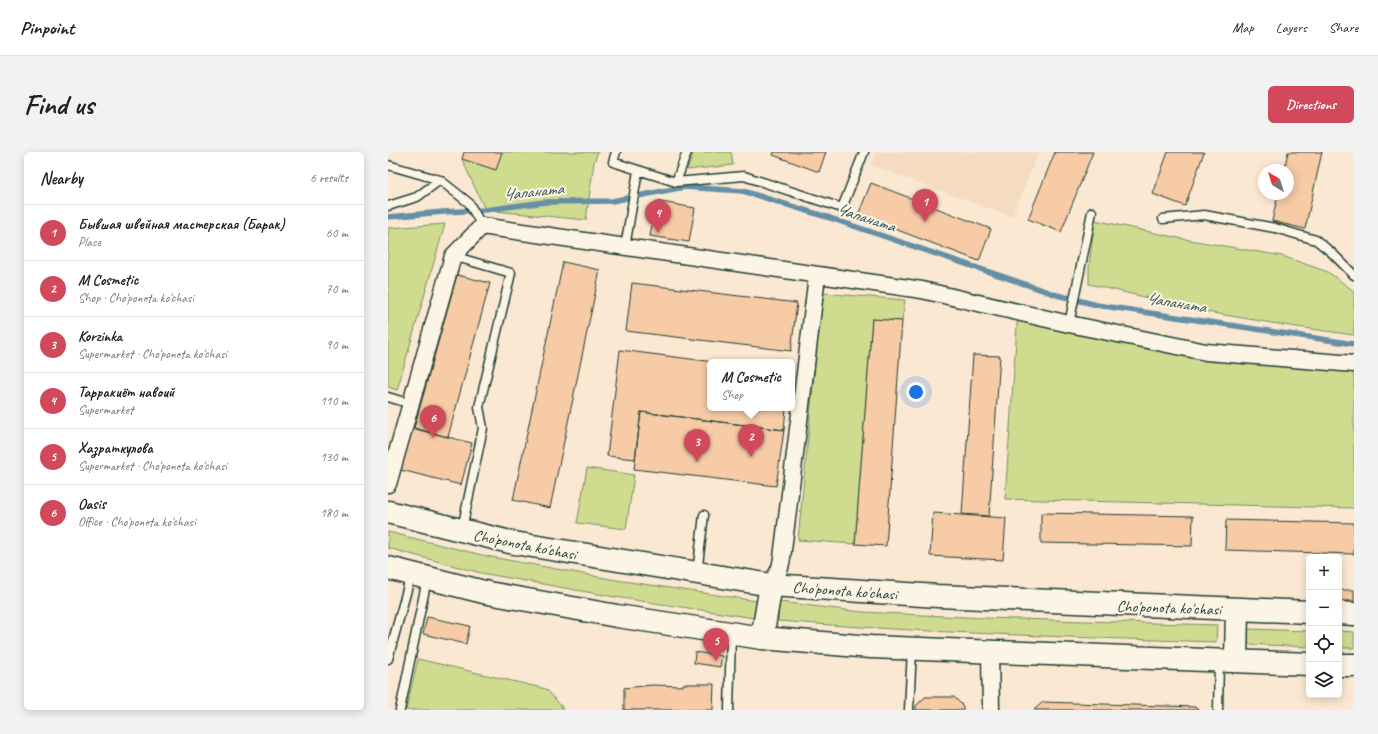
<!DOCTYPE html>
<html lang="en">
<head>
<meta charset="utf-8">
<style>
  :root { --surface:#fff; --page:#f2f2f2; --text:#202124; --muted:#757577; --line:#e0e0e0; --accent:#d1495b }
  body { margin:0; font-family:Caveat,sans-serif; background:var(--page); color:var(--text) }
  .controls { position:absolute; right:12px; bottom:12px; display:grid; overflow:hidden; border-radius:6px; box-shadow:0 2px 10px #0003 }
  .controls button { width:36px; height:36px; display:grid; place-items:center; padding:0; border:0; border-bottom:1px solid var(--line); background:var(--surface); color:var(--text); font:20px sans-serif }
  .compass { position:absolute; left:870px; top:12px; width:36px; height:36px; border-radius:50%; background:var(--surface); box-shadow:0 2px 10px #0003; rotate:322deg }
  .you { position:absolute; left:528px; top:240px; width:14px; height:14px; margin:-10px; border:3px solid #fff; border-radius:50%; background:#1a73e8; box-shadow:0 0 0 6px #1a73e833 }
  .badge { display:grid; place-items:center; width:26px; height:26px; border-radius:50%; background:var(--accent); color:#fff; font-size:13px; font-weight:700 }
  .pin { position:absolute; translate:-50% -33px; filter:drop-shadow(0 1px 2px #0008) }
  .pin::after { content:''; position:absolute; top:21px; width:14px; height:12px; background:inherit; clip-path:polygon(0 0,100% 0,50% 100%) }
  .popup { position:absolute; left:319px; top:207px; width:88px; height:52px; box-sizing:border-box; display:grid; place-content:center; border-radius:6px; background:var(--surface); filter:drop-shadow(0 1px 3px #0005); font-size:13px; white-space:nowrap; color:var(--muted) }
  .popup b { font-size:15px; color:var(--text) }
  .popup::after { content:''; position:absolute; left:50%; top:100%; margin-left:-8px; border:8px solid transparent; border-top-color:var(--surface) }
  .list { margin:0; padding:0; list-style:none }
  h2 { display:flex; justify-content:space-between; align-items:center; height:52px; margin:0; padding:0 16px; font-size:17px }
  h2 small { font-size:13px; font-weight:400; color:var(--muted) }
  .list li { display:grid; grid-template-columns:26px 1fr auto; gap:12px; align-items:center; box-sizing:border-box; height:56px; padding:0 16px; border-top:1px solid var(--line) }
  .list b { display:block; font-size:15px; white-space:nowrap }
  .list p { margin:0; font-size:13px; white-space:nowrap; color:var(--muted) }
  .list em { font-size:13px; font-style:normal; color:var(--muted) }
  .icon { flex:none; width:22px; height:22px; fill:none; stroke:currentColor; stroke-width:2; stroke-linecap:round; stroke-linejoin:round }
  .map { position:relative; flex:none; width:966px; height:558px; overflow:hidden; border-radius:6px }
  header { display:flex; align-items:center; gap:24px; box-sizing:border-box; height:56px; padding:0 20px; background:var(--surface); border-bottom:1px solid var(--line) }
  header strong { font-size:19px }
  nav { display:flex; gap:22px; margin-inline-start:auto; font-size:14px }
  .intro { display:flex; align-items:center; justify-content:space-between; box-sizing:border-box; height:96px; padding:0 24px }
  h1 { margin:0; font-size:28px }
  .button { padding:10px 18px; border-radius:6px; background:var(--accent); color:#fff; font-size:14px; font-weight:700 }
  main { display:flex; gap:24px; padding:0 24px }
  aside { flex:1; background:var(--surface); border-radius:6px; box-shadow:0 2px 10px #0003 }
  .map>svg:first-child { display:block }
  .built { fill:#f5dcc1 }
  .green { fill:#cfdc90; stroke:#778c62 }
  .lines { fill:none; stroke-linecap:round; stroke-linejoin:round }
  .stream { stroke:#658fa5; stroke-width:5.5 }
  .building { fill:#f6cba5; stroke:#1f3d34 }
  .lane-casing { stroke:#1f3d34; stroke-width:11 }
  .street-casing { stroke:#1f3d34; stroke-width:19 }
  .secondary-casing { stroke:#1f3d34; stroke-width:25 }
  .lane { stroke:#fcf5e5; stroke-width:8 }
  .street { stroke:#fcf5e5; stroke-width:16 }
  .secondary { stroke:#fcf5e5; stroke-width:22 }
  .labels { text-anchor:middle; stroke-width:4; stroke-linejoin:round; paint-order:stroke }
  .street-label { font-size:16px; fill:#1f3d34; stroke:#fcf5e5 }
  .water-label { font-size:17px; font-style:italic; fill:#36585a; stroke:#fcf5e5 }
</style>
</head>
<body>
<header>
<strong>Pinpoint</strong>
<nav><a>Map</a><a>Layers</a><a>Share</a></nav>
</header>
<div class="intro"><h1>Find us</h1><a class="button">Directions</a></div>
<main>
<aside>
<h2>Nearby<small>6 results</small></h2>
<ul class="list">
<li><span class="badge">1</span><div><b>Бывшая швейная мастерская (Барак)</b><p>Place</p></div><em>60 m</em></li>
<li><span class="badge">2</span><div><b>M Cosmetic</b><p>Shop · Cho'ponota ko'chasi</p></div><em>70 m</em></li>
<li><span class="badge">3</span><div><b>Korzinka</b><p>Supermarket · Cho'ponota ko'chasi</p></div><em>90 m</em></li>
<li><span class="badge">4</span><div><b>Тарракиёт навоий</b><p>Supermarket</p></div><em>110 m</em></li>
<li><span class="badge">5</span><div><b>Хазраткулова</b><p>Supermarket · Cho'ponota ko'chasi</p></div><em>130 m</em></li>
<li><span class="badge">6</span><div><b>Oasis</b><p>Office · Cho'ponota ko'chasi</p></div><em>180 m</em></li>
</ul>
</aside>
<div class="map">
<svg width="966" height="558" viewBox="0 0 966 558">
  <rect width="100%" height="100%" fill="#fae8d2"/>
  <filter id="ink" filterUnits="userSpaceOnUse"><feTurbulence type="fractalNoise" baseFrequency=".025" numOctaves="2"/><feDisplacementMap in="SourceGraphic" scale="8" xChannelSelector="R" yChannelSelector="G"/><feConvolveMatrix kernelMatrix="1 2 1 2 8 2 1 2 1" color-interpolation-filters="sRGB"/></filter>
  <g filter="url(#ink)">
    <!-- built -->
    <path class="built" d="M488,0H651L624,65L483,13Z"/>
    <!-- green -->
    <path class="green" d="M114,0H210L206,10L198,68L97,58L74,7Z
      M306,0H343L345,13L299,18Z
      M707,68L790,86L894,104L940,120L966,139V183L902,174L819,160L701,132V114Z
      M57,72L9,238L0,235V76Z
      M434,141L517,148L514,169L484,167L467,392L410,388Z
      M630,159L818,200L966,212V356L617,347Z
      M199,316L246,323L238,377L189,371Z
      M0,380L98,404L228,428L369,449L366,466L227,445L93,421L0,396Z
      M391,450L474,460L596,466L829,473L828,490C681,485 535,481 390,469Z
      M860,477L921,479V495L859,492Z
      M951,479L966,480V496H951Z
      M30,507L158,537L174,555V558H18Z"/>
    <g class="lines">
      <!-- stream -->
      <path class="stream" d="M0,65L55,60L97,58L157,50L224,49L296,35L355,39L442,66L669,143L709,153L966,192"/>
    </g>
    <!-- building -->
    <path class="building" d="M76,0H114L108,18L74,7Z
      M386,0H438L431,20L385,3Z
      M667,0H705L673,80L640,67Z
      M780,0H816L797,54L765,42Z
      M900,0H934L917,77L884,69L890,42H900V18H896Z
      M483,31L603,77L591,109L470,63Z
      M268,49L307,56L301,90L262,84Z
      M175,110L212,118L162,356L125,348Z
      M69,123L102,131L60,285L26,276Z
      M244,131L409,151L403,199L238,179Z
      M484,167L514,169L498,394L467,392Z
      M232,198L326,210H322V256H398L396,278L253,260L247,307L219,304Z
      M585,203L612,204L601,364L574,362Z
      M253,260L396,278L388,334L246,317Z
      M23,276L84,291L73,333L13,318Z
      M545,361L618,366L615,408L542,404Z
      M653,361L805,364L804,394L653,391Z
      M838,368L966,371V402L837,398Z
      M951,438H966V449H951Z
      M39,465L82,474L78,492L35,482Z
      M307,500L334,504L332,515L306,511Z
      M295,532H326L325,558H236V536L264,533L295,534Z
      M537,545H566L575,554V558H528V554Z
      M655,550L807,555L810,558H646Z"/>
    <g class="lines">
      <!-- lane casing -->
      <g class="lane-casing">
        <path id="lane" d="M228,0L225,10L288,30L299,0
          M0,13L52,28L81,51L94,74
          M288,30L356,24L454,56L476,0
          M0,54L29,45L52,28
          M775,67L816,63L887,76L928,88L943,100L966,123
          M237,95L250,19
          M65,104L123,121L91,255L95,276L74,377
          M681,172L704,60
          M0,245L23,252
          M309,421L316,363
          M0,507L23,423
          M12,558L39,427
          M341,558L343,483
          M521,558L524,497
          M830,558L831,509"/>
      </g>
      <!-- street casing -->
      <g class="street-casing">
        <path id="street" d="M0,332L65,104L94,74L534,138L681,172L818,200L966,212
          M383,433L392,416L394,406L429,124
          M602,500L603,558"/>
      </g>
      <!-- secondary casing -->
      <g class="secondary-casing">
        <path id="secondary" d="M0,360L126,391L383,433L550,444L921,460
          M0,416L100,441L229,464L374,486L483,495L921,512
          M951,461L966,462
          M374,486L383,433
          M848,509L849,457
          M951,513H966"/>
      </g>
      <!-- lane -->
      <use href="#lane" class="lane"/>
      <!-- street -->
      <use href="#street" class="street"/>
      <!-- secondary -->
      <use href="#secondary" class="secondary"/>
    </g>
  </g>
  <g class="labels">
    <!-- street labels -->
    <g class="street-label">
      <text transform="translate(137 392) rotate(11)" y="6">Cho'ponota ko'chasi</text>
      <text transform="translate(457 438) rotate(4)" y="6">Cho'ponota ko'chasi</text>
      <text transform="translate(781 455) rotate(2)" y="6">Cho'ponota ko'chasi</text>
    </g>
    <!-- water labels -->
    <g class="water-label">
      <text transform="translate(145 39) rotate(-6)" y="6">Чапаната</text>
      <text transform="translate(478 65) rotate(18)" y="6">Чапаната</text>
      <text transform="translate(788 150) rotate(9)" y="6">Чапаната</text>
    </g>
  </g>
</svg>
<div class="controls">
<button>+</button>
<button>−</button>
<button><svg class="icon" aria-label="locate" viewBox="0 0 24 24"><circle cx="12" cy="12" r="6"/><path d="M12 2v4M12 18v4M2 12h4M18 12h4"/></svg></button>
<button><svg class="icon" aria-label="layers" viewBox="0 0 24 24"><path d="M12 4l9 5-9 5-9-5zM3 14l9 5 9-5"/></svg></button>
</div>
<svg class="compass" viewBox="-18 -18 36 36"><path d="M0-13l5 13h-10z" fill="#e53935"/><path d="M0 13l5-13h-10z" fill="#757577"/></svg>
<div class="you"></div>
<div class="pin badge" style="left:537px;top:70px">1</div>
<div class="pin badge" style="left:363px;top:305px">2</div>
<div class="popup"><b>M Cosmetic</b>Shop</div>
<div class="pin badge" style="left:309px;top:310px">3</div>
<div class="pin badge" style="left:270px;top:81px">4</div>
<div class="pin badge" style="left:328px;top:509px">5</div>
<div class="pin badge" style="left:45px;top:286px">6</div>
</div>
</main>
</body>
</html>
